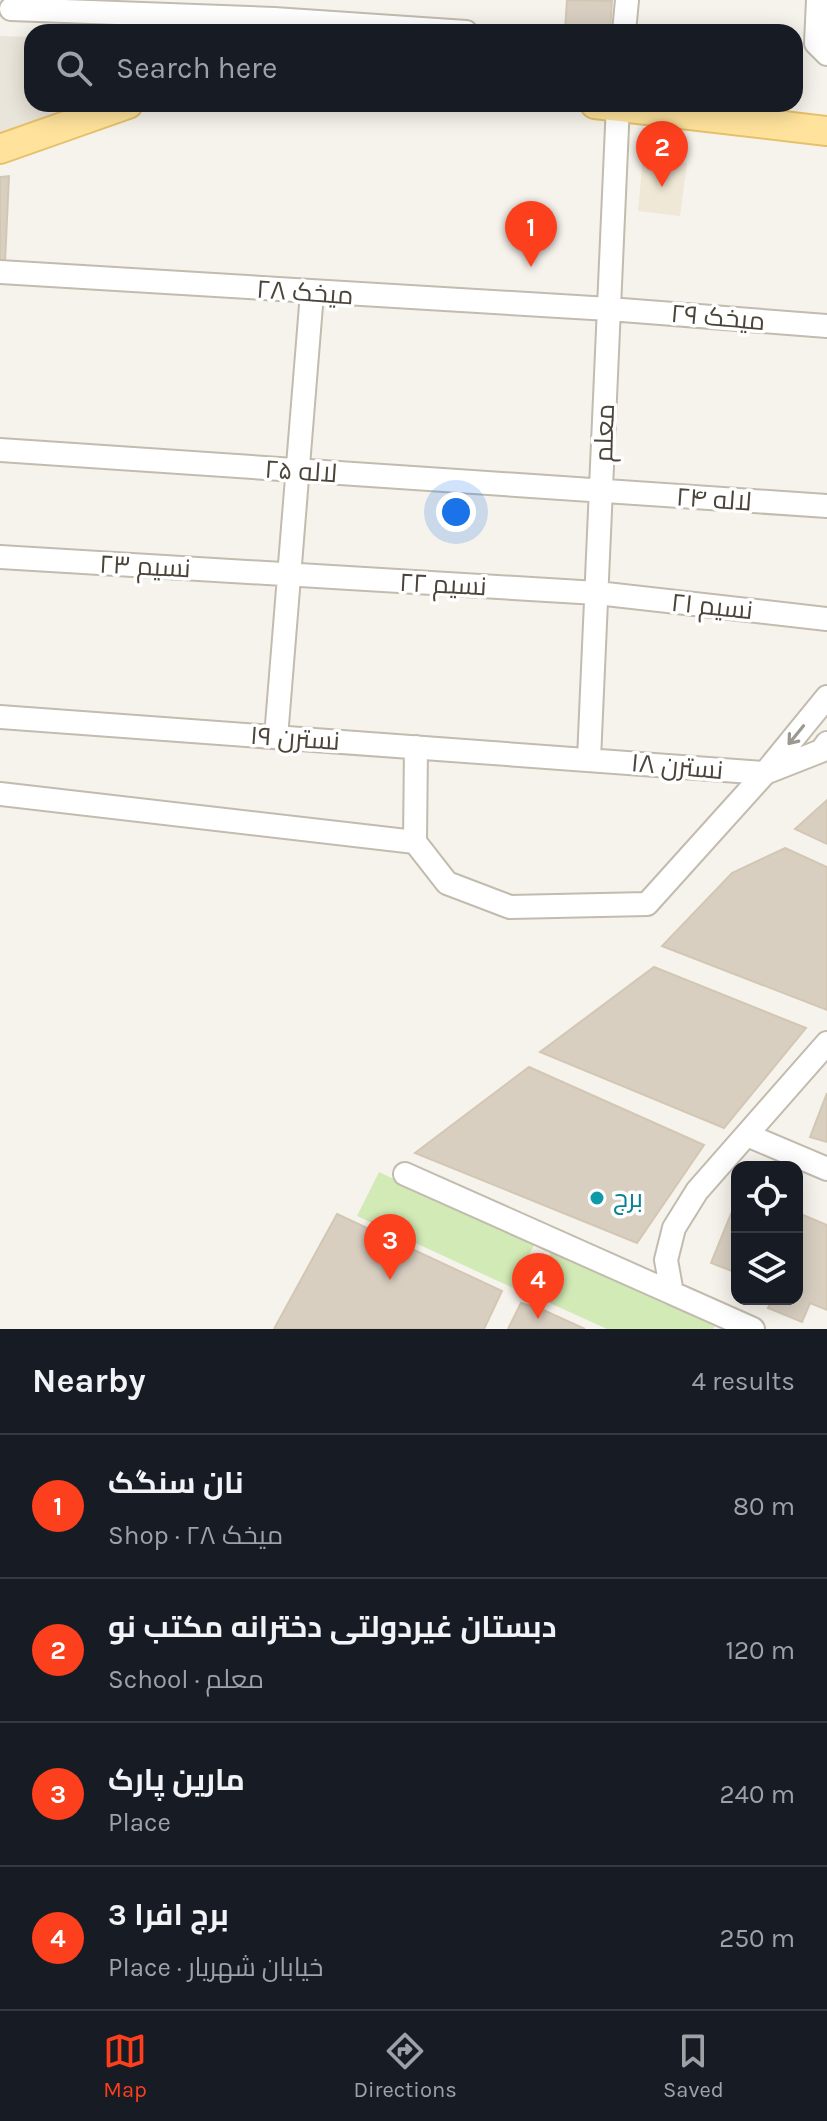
<!DOCTYPE html>
<html lang="en">
<head>
<meta charset="utf-8">
<style>
  :root { --surface:#171b24; --page:#20242c; --text:#f1f3f6; --muted:#9ea1a6; --line:#363941; --accent:#fc3f1d }
  body { margin:0; font-family:Karla,Cairo,sans-serif; background:var(--page); color:var(--text) }
  .controls { position:absolute; right:24px; bottom:24px; display:grid; overflow:hidden; border-radius:16px; box-shadow:0 4px 20px #0003 }
  .controls button { width:72px; height:72px; display:grid; place-items:center; padding:0; border:0; border-bottom:2px solid var(--line); background:var(--surface); color:var(--text); font:40px sans-serif }
  .you { position:absolute; left:456px; top:512px; width:28px; height:28px; margin:-20px; border:6px solid #fff; border-radius:50%; background:#1a73e8; box-shadow:0 0 0 12px #1a73e833 }
  .badge { display:grid; place-items:center; width:52px; height:52px; border-radius:50%; background:var(--accent); color:#fff; font-size:26px; font-weight:700 }
  .pin { position:absolute; translate:-50% -66px; filter:drop-shadow(0 2px 4px #0008) }
  .pin::after { content:''; position:absolute; top:42px; width:28px; height:24px; background:inherit; clip-path:polygon(0 0,100% 0,50% 100%) }
  .list { margin:0; padding:0; list-style:none }
  h2 { display:flex; justify-content:space-between; align-items:center; height:104px; margin:0; padding:0 32px; font-size:34px }
  h2 small { font-size:26px; font-weight:400; color:var(--muted) }
  .list li { display:grid; grid-template-columns:52px 1fr auto; gap:24px; align-items:center; box-sizing:border-box; height:144px; padding:0 32px; border-top:2px solid var(--line) }
  .list b { display:block; font-size:30px; white-space:nowrap }
  .list p { margin:0; font-size:26px; white-space:nowrap; color:var(--muted) }
  .list em { font-size:26px; font-style:normal; color:var(--muted) }
  .icon { flex:none; width:44px; height:44px; fill:none; stroke:currentColor; stroke-width:2; stroke-linecap:round; stroke-linejoin:round }
  .map { position:relative; flex:none; width:827px; height:1329px; overflow:hidden }
  .search { position:absolute; background:var(--surface); box-shadow:0 4px 20px #0003; left:24px; right:24px; top:24px; height:88px; display:flex; align-items:center; gap:20px; box-sizing:border-box; padding:0 28px; border-radius:24px; color:var(--muted); font-size:30px }
  .sheet { height:680px; background:var(--surface) }
  nav { display:flex; justify-content:space-around; align-items:center; box-sizing:border-box; height:112px; border-top:2px solid var(--line); background:var(--surface); font-size:22px; color:var(--muted) }
  nav a { display:grid; justify-items:center; gap:4px }
  nav .on { color:var(--accent) }
  .map>svg:first-child { display:block }
  .residential { fill:#eae5da }
  .education { fill:#efe8d6 }
  .green { fill:#d2eab5 }
  .building { fill:#d8cfc1; stroke:#d3c7b4; stroke-width:2 }
  .lines { fill:none; stroke-linecap:round; stroke-linejoin:round }
  .minor-casing { stroke:#c2bbae; stroke-width:26 }
  .major-casing { stroke:#e6c16a; stroke-width:32 }
  .minor { stroke:#fff; stroke-width:22 }
  .major { stroke:#ffe39c; stroke-width:28 }
  .oneway { stroke:#9c9892 }
  .culture-dot { fill:#0f9aa8; stroke:#fff; stroke-width:3 }
  .labels { text-anchor:middle; stroke-width:7; stroke-linejoin:round; paint-order:stroke }
  .street-label { font-size:26px; fill:#4b4439; stroke:#fff }
  .culture-label { font-size:26px; fill:#0d838f; stroke:#fff; text-anchor:start }
</style>
</head>
<body>
<div class="map">
<svg width="827" height="1329" viewBox="0 0 827 1329">
  <rect width="100%" height="100%" fill="#f6f3ec"/>
  <!-- residential -->
  <path class="residential" d="M0,36L32,37V104H81L0,135Z"/>
  <!-- education -->
  <path class="education" d="M643,156L687,163L680,216L638,211Z"/>
  <!-- green -->
  <path class="green" d="M379,1172L534,1245L513,1288L357,1216Z
    M552,1250L715,1326L713,1329H607L530,1294Z"/>
  <!-- building -->
  <path class="building" d="M567,0L612,1L610,32L565,30Z
    M9,176L5,263L0,262V177Z
    M827,800V844L795,829Z
    M785,848L827,867V1010L662,946L732,873Z
    M654,967L806,1028L724,1128L540,1052Z
    M529,1067L704,1145L637,1243L415,1153Z
    M827,1093V1142L810,1137Z
    M733,1209L737,1211V1273L711,1263Z
    M337,1214L502,1291L484,1329H274Z
    M803,1215L827,1225V1310L810,1303L802,1322L768,1308L772,1299H797V1230Z
    M521,1303L541,1309L585,1329H508Z"/>
  <g class="lines">
    <!-- minor casing -->
    <g class="minor-casing">
      <path id="minor" d="M818,0L816,43L827,54
        M11,9L274,19L466,32
        M624,32L627,0
        M0,272L609,309L827,326
        M0,450L827,506
        M0,557L597,593L827,619
        M0,717L765,773L821,751L827,743
        M276,737L312,293
        M416,747L415,842L447,883L510,907L647,904L765,773L827,697
        M589,759L618,104
        M0,794L415,842
        M747,1135L827,1169
        M405,1174L672,1293
        M753,1329L672,1293L666,1260L674,1228L697,1191L827,1043"/>
    </g>
    <!-- major casing -->
    <g class="major-casing">
      <path id="major" d="M595,104L827,131
        M0,149L128,104"/>
    </g>
    <!-- minor -->
    <use href="#minor" class="minor"/>
    <!-- major -->
    <use href="#major" class="major"/>
  </g>
  <!-- one-way arrows -->
  <defs><path id="oneway-shaft" d="M-6 0H5M1.5-3L5.5 0L1.5 3" fill="none" stroke-width="1.6" stroke-linecap="round" stroke-linejoin="round" transform="scale(2)"/></defs>
  <use class="oneway" href="#oneway-shaft" transform="translate(796 735) rotate(129)"/>
  <!-- markers -->
  <circle class="culture-dot" cx="597" cy="1198" r="8"/>
  <g class="labels">
    <!-- street labels -->
    <g class="street-label">
      <text transform="translate(305 292) rotate(4)" y="9">میخک ۲۸</text>
      <text transform="translate(718 317) rotate(5)" y="9">میخک ۲۹</text>
      <text transform="translate(604 433) rotate(-88)" y="9">معلم</text>
      <text transform="translate(301 471) rotate(4)" y="9">لاله ۲۵</text>
      <text transform="translate(714 499) rotate(4)" y="9">لاله ۲۴</text>
      <text transform="translate(145 566) rotate(3)" y="9">نسیم ۲۳</text>
      <text transform="translate(443 584) rotate(3)" y="9">نسیم ۲۲</text>
      <text transform="translate(712 606) rotate(6)" y="9">نسیم ۲۱</text>
      <text transform="translate(295 738) rotate(4)" y="9">نسترن ۱۹</text>
      <text transform="translate(677 766) rotate(5)" y="9">نسترن ۱۸</text>
    </g>
    <!-- culture labels -->
    <g class="culture-label">
      <text x="613" y="1207">برج</text>
    </g>
  </g>
</svg>
<div class="controls">
<button><svg class="icon" aria-label="locate" viewBox="0 0 24 24"><circle cx="12" cy="12" r="6"/><path d="M12 2v4M12 18v4M2 12h4M18 12h4"/></svg></button>
<button><svg class="icon" aria-label="layers" viewBox="0 0 24 24"><path d="M12 4l9 5-9 5-9-5zM3 14l9 5 9-5"/></svg></button>
</div>
<div class="you"></div>
<div class="pin badge" style="left:531px;top:267px">1</div>
<div class="pin badge" style="left:662px;top:187px">2</div>
<div class="pin badge" style="left:390px;top:1280px">3</div>
<div class="pin badge" style="left:538px;top:1319px">4</div>
<div class="search"><svg class="icon" aria-label="search" viewBox="0 0 24 24"><circle cx="10" cy="10" r="6"/><path d="M15 15l6 6"/></svg>Search here</div>
</div>
<section class="sheet">
<h2>Nearby<small>4 results</small></h2>
<ul class="list">
<li><span class="badge">1</span><div><b>نان سنگک</b><p>Shop · میخک ۲۸</p></div><em>80 m</em></li>
<li><span class="badge">2</span><div><b>دبستان غیردولتی دخترانه مکتب نو</b><p>School · معلم</p></div><em>120 m</em></li>
<li><span class="badge">3</span><div><b>مارین پارک</b><p>Place</p></div><em>240 m</em></li>
<li><span class="badge">4</span><div><b>برج افرا 3</b><p>Place · خیابان شهریار</p></div><em>250 m</em></li>
</ul>
</section>
<nav>
<a class="on"><svg class="icon" aria-label="map" viewBox="0 0 24 24"><path d="M3 6l6-2 6 2 6-2v14l-6 2-6-2-6 2zM9 4v14M15 6v14"/></svg>Map</a>
<a><svg class="icon" aria-label="directions" viewBox="0 0 24 24"><path d="M12 3l9 9-9 9-9-9zM9 14v-3h6M13 9l2 2-2 2"/></svg>Directions</a>
<a><svg class="icon" aria-label="saved" viewBox="0 0 24 24"><path d="M7 4h10v16l-5-4-5 4z"/></svg>Saved</a>
</nav>
</body>
</html>
